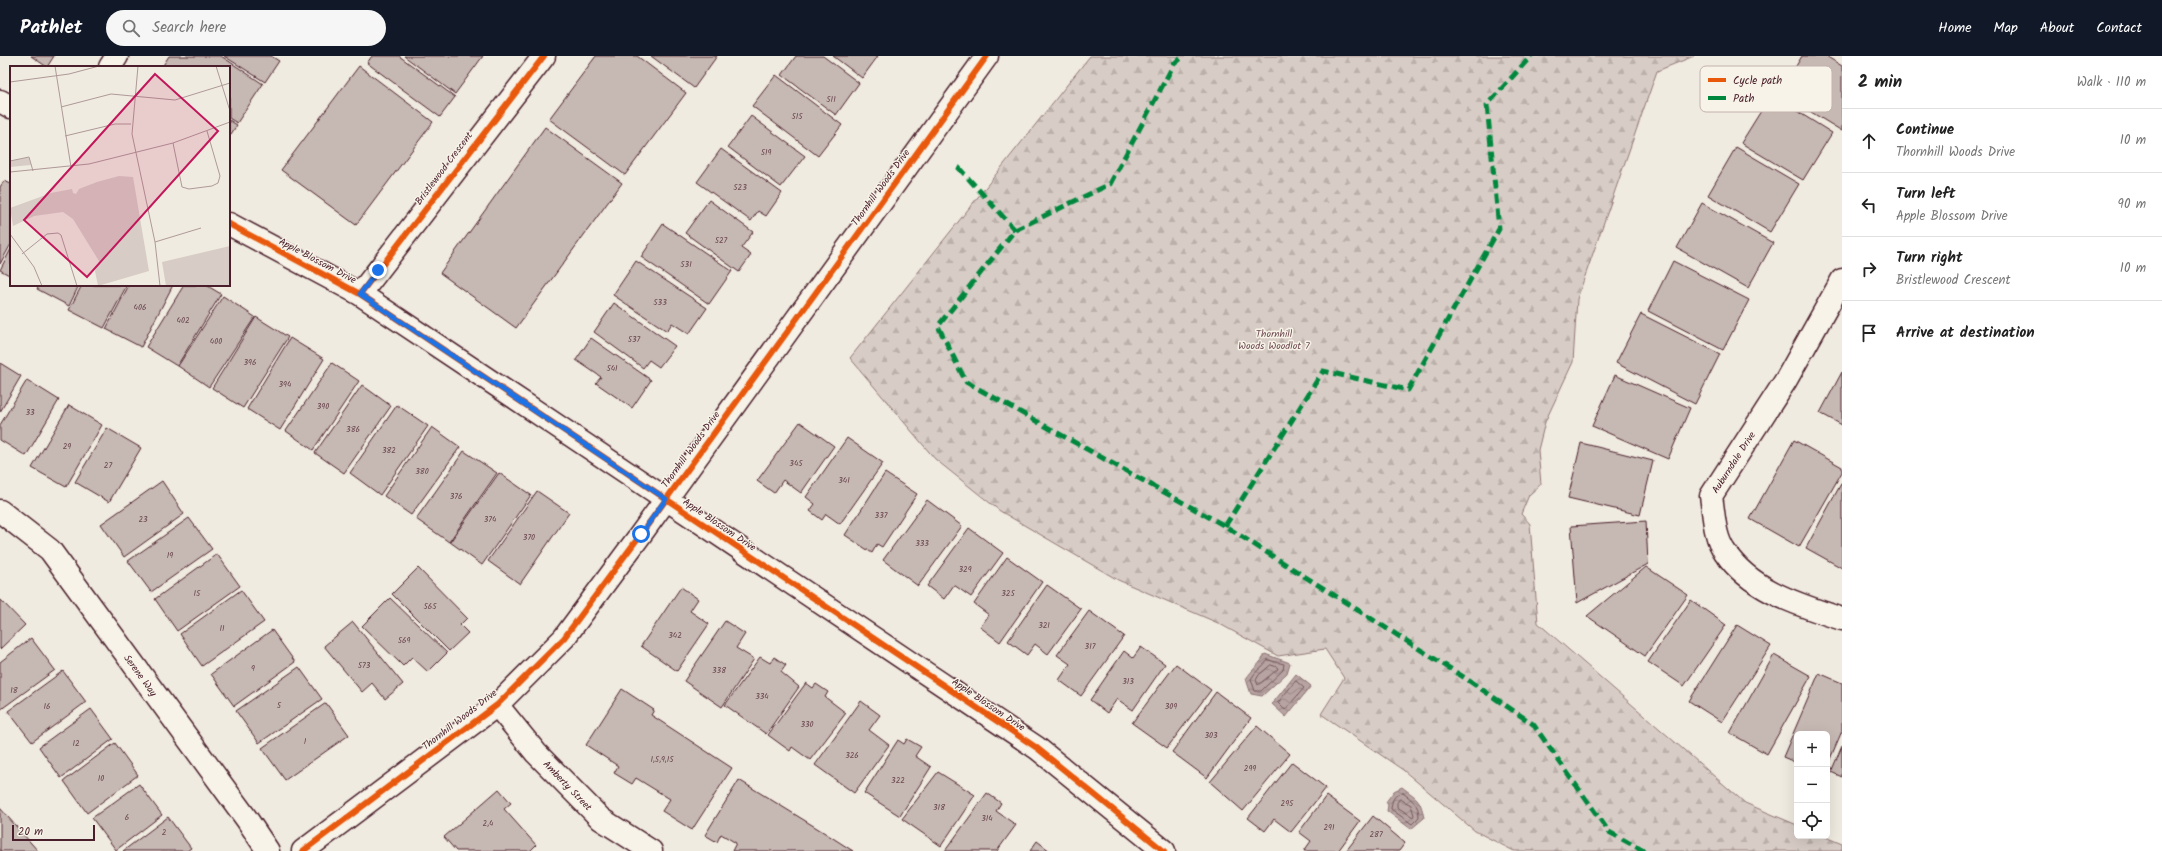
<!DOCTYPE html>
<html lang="en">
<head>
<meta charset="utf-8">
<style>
  :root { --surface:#fff; --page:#f6f6f6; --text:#222; --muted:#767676; --line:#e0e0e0; --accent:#111827 }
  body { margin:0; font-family:Kalam,sans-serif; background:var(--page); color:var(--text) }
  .controls { position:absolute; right:12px; bottom:12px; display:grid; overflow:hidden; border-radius:6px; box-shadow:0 4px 16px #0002 }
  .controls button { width:36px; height:36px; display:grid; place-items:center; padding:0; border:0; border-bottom:1px solid var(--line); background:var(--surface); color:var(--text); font:20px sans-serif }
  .scale { position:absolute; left:12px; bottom:10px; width:83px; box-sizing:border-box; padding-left:4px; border:2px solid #4a1f2b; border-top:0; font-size:11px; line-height:14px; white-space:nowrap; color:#4a1f2b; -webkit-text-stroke:3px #f7f3e8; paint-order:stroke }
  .stop { position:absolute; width:12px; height:12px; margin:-9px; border:3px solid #1a73e8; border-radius:50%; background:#fff }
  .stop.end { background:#1a73e8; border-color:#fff; box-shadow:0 1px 4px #0008 }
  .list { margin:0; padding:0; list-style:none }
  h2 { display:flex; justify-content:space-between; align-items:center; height:52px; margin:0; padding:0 16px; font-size:17px }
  h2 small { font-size:13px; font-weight:400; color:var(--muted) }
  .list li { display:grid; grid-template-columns:26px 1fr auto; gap:12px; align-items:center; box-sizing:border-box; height:64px; padding:0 16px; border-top:1px solid var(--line) }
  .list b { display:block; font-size:15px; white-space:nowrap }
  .list p { margin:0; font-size:13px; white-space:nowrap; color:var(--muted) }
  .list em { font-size:13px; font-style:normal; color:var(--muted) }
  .icon { flex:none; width:22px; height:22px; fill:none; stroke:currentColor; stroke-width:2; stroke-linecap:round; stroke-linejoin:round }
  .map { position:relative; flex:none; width:1842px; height:795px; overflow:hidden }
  header { display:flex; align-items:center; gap:24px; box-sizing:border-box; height:56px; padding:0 20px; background:var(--accent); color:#fff }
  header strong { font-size:19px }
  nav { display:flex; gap:22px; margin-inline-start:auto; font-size:14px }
  .search { width:280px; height:36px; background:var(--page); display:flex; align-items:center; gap:10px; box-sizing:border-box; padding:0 14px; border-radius:22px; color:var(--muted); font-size:15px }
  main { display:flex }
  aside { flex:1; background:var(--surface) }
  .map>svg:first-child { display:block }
  .forest { fill:url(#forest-firs); stroke:#917678 }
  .water { fill:url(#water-waves); stroke:#8b6f72 }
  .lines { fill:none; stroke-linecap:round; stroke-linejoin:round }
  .shore { stroke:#76545b; stroke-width:1 }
  .building { fill:#c6b8b3; stroke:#4a1f2b }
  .street-casing { stroke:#4a1f2b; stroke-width:25 }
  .secondary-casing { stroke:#4a1f2b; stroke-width:25 }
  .street { stroke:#f7f3e8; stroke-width:22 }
  .secondary { stroke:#f7f3e8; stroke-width:22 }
  .quiet { stroke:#00873e; stroke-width:5; stroke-dasharray:10 5; stroke-linecap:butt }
  .cycleway-casing { stroke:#f7f3e8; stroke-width:8 }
  .cycleway { stroke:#e8590c; stroke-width:6 }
  .route { stroke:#1a73e8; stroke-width:5 }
  .labels { text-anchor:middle; stroke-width:3; stroke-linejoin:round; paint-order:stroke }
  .number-label { font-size:8px; fill:#69454d }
  .street-label { font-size:10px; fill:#4a1f2b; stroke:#f7f3e8 }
  .park-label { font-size:10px; fill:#6e4a52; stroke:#f7f3e8 }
  .inset-road { fill:none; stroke:#ae9998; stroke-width:1 }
  .view { fill:#c2185b; fill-opacity:0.15; stroke:#c2185b; stroke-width:2 }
  .inset-edge { fill:none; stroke:#4a1f2b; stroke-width:2 }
  .key { fill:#f7f3e8; stroke:#c3b3af; stroke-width:1 }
  .key-label { font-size:11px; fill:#4a1f2b }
</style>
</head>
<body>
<header>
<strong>Pathlet</strong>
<div class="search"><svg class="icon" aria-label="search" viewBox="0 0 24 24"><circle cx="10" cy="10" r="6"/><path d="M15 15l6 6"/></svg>Search here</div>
<nav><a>Home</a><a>Map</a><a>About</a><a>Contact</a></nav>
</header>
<main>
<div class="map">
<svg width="1842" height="795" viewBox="0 0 1842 795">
  <defs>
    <pattern id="forest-firs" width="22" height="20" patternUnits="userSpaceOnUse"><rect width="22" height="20" fill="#d8cdc6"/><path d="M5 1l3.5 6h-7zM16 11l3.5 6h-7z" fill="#bbb0aa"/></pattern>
    <pattern id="water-waves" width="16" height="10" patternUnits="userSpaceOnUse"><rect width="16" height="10" fill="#b7a4a2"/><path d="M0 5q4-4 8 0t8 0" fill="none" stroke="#978584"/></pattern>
  </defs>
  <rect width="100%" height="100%" fill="#f0ebe0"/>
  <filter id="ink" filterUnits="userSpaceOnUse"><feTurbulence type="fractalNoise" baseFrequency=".025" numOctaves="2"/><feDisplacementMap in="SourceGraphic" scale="8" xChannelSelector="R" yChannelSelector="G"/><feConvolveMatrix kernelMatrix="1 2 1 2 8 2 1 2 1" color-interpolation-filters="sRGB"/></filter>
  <g filter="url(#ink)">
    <!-- forest -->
    <path class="forest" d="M1090,0H1694L1657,15L1577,243L1573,306L1545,366L1538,394L1541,428L1529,439L1521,458L1530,468L1538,567L1745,747L1797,769V780H1823L1842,788V795H1514L1475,775L1403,714L1321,658L1344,622L1325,593L1278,600L1218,567L1118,524L1000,455L935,403L850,302Z"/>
    <!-- water -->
    <path class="water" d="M1265,598L1290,607L1287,617L1262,640L1251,638L1246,623C1252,613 1261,608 1265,598Z
      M1296,618L1311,630L1286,661L1272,648Z
      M1402,731C1417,743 1420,741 1424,762L1411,773L1387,755L1388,749L1386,746L1394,735Z"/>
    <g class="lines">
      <!-- shore -->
      <path class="shore" d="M1268,604L1284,608L1283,614L1261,635H1255L1251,623C1255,615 1263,611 1268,604Z
        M1271,609L1277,611L1278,613L1258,629L1256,624L1259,619Z
        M1296,625L1304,632L1285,654L1278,647Z
        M1403,737C1412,744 1419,748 1419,761L1412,768L1391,753C1392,745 1393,738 1403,737Z
        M1400,743L1411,749L1414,759L1413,761L1397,751V747Z"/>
    </g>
    <!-- building -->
    <path class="building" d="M31,0H54L47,11Z
      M169,0H221L263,28L237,67L229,62V11H162Z
      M224,0H271L279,5L265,26Z
      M372,0H399L455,41L440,61L367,7Z
      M404,0H483L455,38Z
      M596,0H637L686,37L625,119L549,63Z
      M651,0H717L694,32Z
      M796,0H823L859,27L836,59L782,19Z
      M833,0H878L862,22Z
      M1802,0H1826L1842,10V75L1780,37Z
      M359,10L433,66L356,169L281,114Z
      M776,19L842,69L818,100L752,50Z
      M1771,39L1832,77L1803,124L1741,87Z
      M751,60L805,100L781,131L728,91Z
      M229,64L237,69L229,81Z
      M545,71L622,127L516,272L440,217Z
      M1736,91L1799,128L1770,176L1708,139Z
      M721,93L782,137L766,160L758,155L751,165L697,126Z
      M4,125L11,128V188L0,208V131Z
      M709,144L753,176L741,192L751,199L739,216L685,177Z
      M1702,147L1773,187L1748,232L1677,192Z
      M663,168L732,215L709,248L641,201Z
      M11,193V220L0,214Z
      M636,205L707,252L689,278L672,267L667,275L613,239Z
      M1673,205L1749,244L1723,294L1648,255Z
      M39,229H79L69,250L37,233Z
      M82,229H127L104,272L69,254Z
      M129,229H173L141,291L106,273Z
      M184,229H206L221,238L177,310L146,291Z
      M223,240L255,261L209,331L178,310Z
      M614,247L675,290L659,311L649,304L643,312L594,276Z
      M1641,258L1720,298L1695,348L1616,307Z
      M256,261L288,281L243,352L212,332Z
      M290,282L324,303L280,374L247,353Z
      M591,282L651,324L632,352L596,327L601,321L576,304Z
      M0,307L21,320L0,356Z
      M332,307L359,325L313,394L286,375Z
      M1842,316V369L1820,357Z
      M1615,319L1690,352L1668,403L1592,370Z
      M27,324L59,344L26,400L0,384V369Z
      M362,329L391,350L344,417L315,397Z
      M69,349L102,369L66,431L32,412Z
      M397,349L428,370L380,439L350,417Z
      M800,366L834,390L801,437L783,424L774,437L757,425Z
      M432,371L460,391L411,459L384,440Z
      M107,372L141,392L109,446L75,426Z
      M847,382L883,407L840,468L826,458L822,464L810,455L815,448L806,441Z
      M1794,384L1842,411V416L1799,491L1750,463Z
      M1581,387L1653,405L1640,459L1568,442Z
      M464,395L497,417L449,486L416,463Z
      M499,417L531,439L482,509L450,486Z
      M885,417L917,438L882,491L877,488L872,497L845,479Z
      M162,425L184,458L124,501L101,468Z
      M1842,426V512L1806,492Z
      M537,435L569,457L520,528L488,505Z
      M927,444L962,470L918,530L883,504Z
      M189,462L212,493L151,536L128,505Z
      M1646,465L1648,508L1577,547L1571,470Z
      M969,472L1003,497L971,541L954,529L944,543L927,530Z
      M217,498L240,530L177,575L155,543Z
      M1007,501L1042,526L1000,586L980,571L989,559L974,548Z
      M1646,511L1688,539L1645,600L1587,560Z
      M418,512L467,562L460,569L468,577L449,595L392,538Z
      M1047,529L1081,553L1048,598L1035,588L1027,599L1008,585Z
      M681,531L698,543L690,555L709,568L677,615L641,590Z
      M241,534L264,566L202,610L180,578Z
      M390,542L447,597L428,616L412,601L403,610L362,570Z
      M0,543L25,569L0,593Z
      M1691,544L1726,569L1684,630L1648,606Z
      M1089,555L1124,580L1081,640L1059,624L1070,608L1057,599Z
      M725,565L745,578L736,592L754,603L722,651L684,625Z
      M353,566L403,628L385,643L372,627L362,636L324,590Z
      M1737,569L1771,590L1722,666L1689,645Z
      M272,574L295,606L234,650L211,618Z
      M31,582L55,614L0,654V606Z
      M1141,591L1165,608L1133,654L1117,643L1107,657L1090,644L1124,595L1133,602Z
      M1774,599L1811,620L1767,698L1730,677Z
      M760,601L770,607L774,601L786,609L781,616L799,631L766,678L725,649Z
      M1176,608L1211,634L1167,692L1132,667Z
      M299,611L322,643L259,687L236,655Z
      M63,615L86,646L32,686L8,655Z
      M1819,617L1842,627V675L1827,710V678H1797V707L1783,701Z
      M806,627L813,632L816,628L828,636L825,641L846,657L810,704L792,691L790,695L768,679Z
      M622,633L654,654L651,659L732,712L692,774L662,755L670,743L636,722L632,728L614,717L618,710L586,689Z
      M1216,636L1251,662L1207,722L1172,696Z
      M861,645L880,659L869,674L889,689L854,737L815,709Z
      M326,647L349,679L285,724L262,692Z
      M91,653L113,683L61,722L39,691Z
      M1257,670L1290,698L1243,755L1210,726Z
      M907,683L921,691L915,700L931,711L900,760L864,737L898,684L904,688Z
      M115,687L138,719L87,757L64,725Z
      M1842,690V721L1831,716Z
      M1292,706L1326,732L1291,776L1274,763L1265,775L1248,762Z
      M938,716L975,739L941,790L902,763Z
      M739,724L825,777L853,795H732L736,787L721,778L717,786L705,779Z
      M139,728L162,759L116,794L92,762Z
      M499,733L511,747L504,753L536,789L530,795H456L444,781Z
      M987,737L1001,747L996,755L1016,769L997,795H945Z
      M1326,740L1360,765L1338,795H1304L1311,785L1299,776Z
      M0,752L38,795H0Z
      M1373,760L1405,787L1399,795H1346Z
      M168,761L191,792L187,795H123Z
      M1037,785L1050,795H1030Z"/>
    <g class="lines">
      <!-- street casing -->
      <g class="street-casing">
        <path id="street" d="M110,11L117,0
          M0,45L11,51
          M229,168L360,238L532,353L1037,692L1164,795
          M1842,224L1786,324L1711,440C1714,458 1714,481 1725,496C1751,535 1800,549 1842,563
          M360,238L544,0
          M0,455L50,494L246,762L268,795
          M497,649L536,697L601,763L651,795"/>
      </g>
      <!-- secondary casing -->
      <g class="secondary-casing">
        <path id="secondary" d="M303,795L497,649L564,582L641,478L987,0"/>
      </g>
      <!-- street -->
      <use href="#street" class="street"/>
      <!-- secondary -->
      <use href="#secondary" class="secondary"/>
      <!-- quiet -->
      <path class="quiet" d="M958,111L1015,174L938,270L966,326L1225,470L1465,622L1533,668L1609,776L1644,795
        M1015,174L1110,128L1174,8L1184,0
        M1225,470L1323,315L1408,334L1499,173L1487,49L1531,0"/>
      <!-- cycleway casing -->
      <g class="cycleway-casing">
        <path id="cycleway" d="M229,168L360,238L532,353L1037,692L1164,795
          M360,238L544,0
          M303,795L497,649L564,582L641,478L987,0"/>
      </g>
      <!-- cycleway -->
      <use href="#cycleway" class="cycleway"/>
    </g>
  </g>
  <g class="lines" filter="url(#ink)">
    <!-- route -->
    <path class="route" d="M378,214L360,238L666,443L641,478"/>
  </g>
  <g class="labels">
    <!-- number labels -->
    <g class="number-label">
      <text x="831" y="46">511</text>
      <text x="797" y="63">515</text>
      <text x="766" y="99">519</text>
      <text x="740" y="134">523</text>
      <text x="721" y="187">527</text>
      <text x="686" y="211">531</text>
      <text x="660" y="249">533</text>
      <text x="140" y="254">406</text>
      <text x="183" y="267">402</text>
      <text x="634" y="286">537</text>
      <text x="216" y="288">400</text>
      <text x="250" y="309">396</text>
      <text x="612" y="315">541</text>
      <text x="285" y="331">394</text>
      <text x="323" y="353">390</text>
      <text x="30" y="359">33</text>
      <text x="353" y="376">386</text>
      <text x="67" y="393">29</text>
      <text x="389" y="397">382</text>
      <text x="796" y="410">345</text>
      <text x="108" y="412">27</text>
      <text x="422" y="418">380</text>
      <text x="844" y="427">341</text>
      <text x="456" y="443">376</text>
      <text x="881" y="462">337</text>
      <text x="143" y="466">23</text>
      <text x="490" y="466">374</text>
      <text x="529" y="484">370</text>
      <text x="922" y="490">333</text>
      <text x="170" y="502">19</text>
      <text x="965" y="516">329</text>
      <text x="197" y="540">15</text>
      <text x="1008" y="540">325</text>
      <text x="430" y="553">565</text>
      <text x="1044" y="572">321</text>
      <text x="222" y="575">11</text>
      <text x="675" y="582">342</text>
      <text x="404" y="587">569</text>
      <text x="1090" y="593">317</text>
      <text x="364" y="612">573</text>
      <text x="253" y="615">9</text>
      <text x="719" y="617">338</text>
      <text x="1128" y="628">313</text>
      <text x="14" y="637">18</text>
      <text x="762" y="643">334</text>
      <text x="279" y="652">5</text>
      <text x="47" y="653">16</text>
      <text x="1171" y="653">309</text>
      <text x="807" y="671">330</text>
      <text x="1211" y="682">303</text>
      <text x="305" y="688">1</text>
      <text x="76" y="690">12</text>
      <text x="852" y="702">326</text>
      <text x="662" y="706">1,5,9,15</text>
      <text x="1250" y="715">299</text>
      <text x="101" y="725">10</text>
      <text x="898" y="727">322</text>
      <text x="1287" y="750">295</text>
      <text x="939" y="754">318</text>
      <text x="127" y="764">6</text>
      <text x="987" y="765">314</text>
      <text x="488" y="770">2,4</text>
      <text x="1329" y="774">291</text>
      <text x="164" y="779">2</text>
      <text x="1376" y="781">287</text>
    </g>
    <!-- street labels -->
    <g class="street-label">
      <text transform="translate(443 112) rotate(-53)" y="4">Bristlewood Crescent</text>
      <text transform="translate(880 131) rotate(-54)" y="4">Thornhill Woods Drive</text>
      <text transform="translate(318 204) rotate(28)" y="4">Apple Blossom Drive</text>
      <text transform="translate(690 393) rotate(-54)" y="4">Thornhill Woods Drive</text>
      <text transform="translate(1733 406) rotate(-57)" y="4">Auburndale Drive</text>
      <text transform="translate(720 468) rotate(34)" y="4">Apple Blossom Drive</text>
      <text transform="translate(141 619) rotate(54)" y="4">Serene Way</text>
      <text transform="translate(989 648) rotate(34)" y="4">Apple Blossom Drive</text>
      <text transform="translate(459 663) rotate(-38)" y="4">Thornhill Woods Drive</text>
      <text transform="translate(568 729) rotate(46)" y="4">Amberty Street</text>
    </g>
    <!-- park labels -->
    <g class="park-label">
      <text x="1274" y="281">Thornhill<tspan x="1274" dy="12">Woods Woodlot 7</tspan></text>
    </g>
  </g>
  <!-- overview -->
  <g transform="translate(10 10)">
    <rect width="220" height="220" fill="#f0ebe0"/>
    <path d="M15,92H19L21,99L0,101V95Z" fill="#d8cdc6"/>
    <path d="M109,110L123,111L139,205L88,220L85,205L89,195L63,153L53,146L24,150L3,160L0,142L41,127L62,123L63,127L66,128L69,123L87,116ZM220,180V220H156L152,196Z" fill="#d8cdc6"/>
    <path class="inset-road" d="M45,0L61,101M128,0L122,68L145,176L150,220M206,0L220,45M0,16L59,8L89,0M51,41L101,28L165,34L220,17M55,70L105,58H121M163,77L172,121L179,123L202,120L208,117L210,110L197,65M0,95L19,91L23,105M0,106L79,98L163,77L220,56M0,168L24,201L32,220M145,176L191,162M12,188L37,168L48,167L51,169L67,220"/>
    <path class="view" d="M145,8L208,65L77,211L14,154Z"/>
    <rect width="220" height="220" class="inset-edge"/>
  </g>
  <!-- legend -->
  <rect x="1700" y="10" width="132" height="46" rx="6" class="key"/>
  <rect x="1708" y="22" width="18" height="4" fill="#e8590c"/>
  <rect x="1708" y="40" width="18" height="4" fill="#00873e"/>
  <g class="key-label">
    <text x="1733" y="28">Cycle path</text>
    <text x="1733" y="46">Path</text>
  </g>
</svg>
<div class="controls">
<button>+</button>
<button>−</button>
<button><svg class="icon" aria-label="locate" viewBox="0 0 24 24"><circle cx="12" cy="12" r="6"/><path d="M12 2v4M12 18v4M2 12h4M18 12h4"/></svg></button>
</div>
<div class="scale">20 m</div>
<div class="stop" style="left:641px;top:478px"></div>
<div class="stop end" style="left:378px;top:214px"></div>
</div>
<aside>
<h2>2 min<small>Walk · 110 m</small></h2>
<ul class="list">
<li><svg class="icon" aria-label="ahead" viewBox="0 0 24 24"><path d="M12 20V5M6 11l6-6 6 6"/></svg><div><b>Continue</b><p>Thornhill Woods Drive</p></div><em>10 m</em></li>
<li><svg class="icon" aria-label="left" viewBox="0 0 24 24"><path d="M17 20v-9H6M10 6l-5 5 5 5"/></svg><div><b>Turn left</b><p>Apple Blossom Drive</p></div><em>90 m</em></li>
<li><svg class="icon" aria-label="right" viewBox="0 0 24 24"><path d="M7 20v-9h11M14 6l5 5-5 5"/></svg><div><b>Turn right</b><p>Bristlewood Crescent</p></div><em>10 m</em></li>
<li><svg class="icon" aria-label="arrive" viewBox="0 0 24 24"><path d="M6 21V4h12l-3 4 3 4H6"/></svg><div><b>Arrive at destination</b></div></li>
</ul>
</aside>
</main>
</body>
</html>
